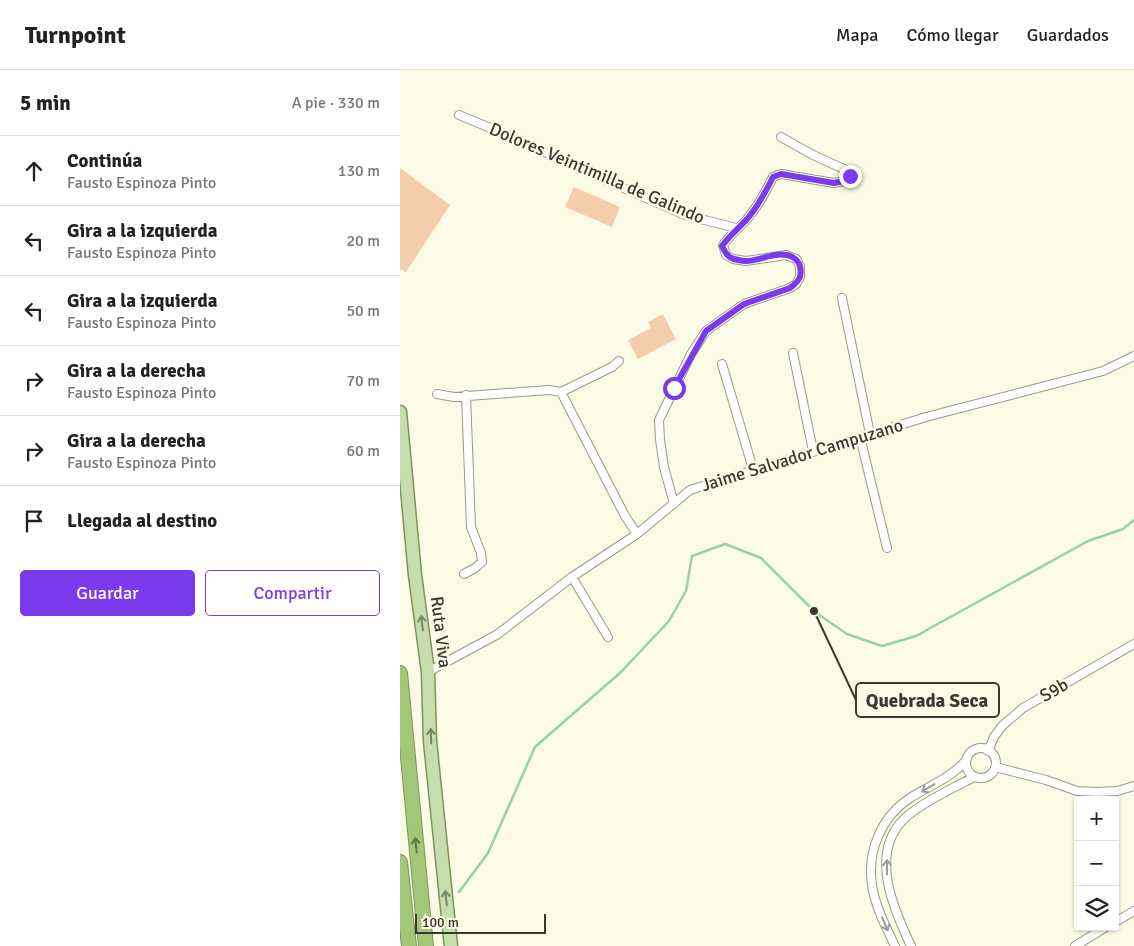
<!DOCTYPE html>
<html lang="es">
<head>
<meta charset="utf-8">
<style>
  :root { --surface:#fff; --page:#f6f6f6; --text:#222; --muted:#767676; --line:#e0e0e0; --accent:#7c3aed }
  body { margin:0; font-family:Signika,sans-serif; background:var(--page); color:var(--text) }
  .controls { position:absolute; right:15px; bottom:15px; display:grid; overflow:hidden; border-radius:5px; box-shadow:0 1px 4px #0004 }
  .controls button { width:45px; height:45px; display:grid; place-items:center; padding:0; border:0; border-bottom:1px solid var(--line); background:var(--surface); color:var(--text); font:25px sans-serif }
  .scale { position:absolute; left:15px; bottom:12px; width:131px; box-sizing:border-box; padding-left:5px; border:2px solid #393931; border-top:0; font-size:14px; line-height:18px; white-space:nowrap; color:#393931; -webkit-text-stroke:4px #fcfce6; paint-order:stroke }
  .stop { position:absolute; width:15px; height:15px; margin:-11px; border:4px solid #7c3aed; border-radius:50%; background:#fff }
  .stop.end { background:#7c3aed; border-color:#fff; box-shadow:0 1px 5px #0008 }
  .list { margin:0; padding:0; list-style:none }
  h2 { display:flex; justify-content:space-between; align-items:center; height:65px; margin:0; padding:0 20px; font-size:21px }
  h2 small { font-size:16px; font-weight:400; color:var(--muted) }
  .list li { display:grid; grid-template-columns:32px 1fr auto; gap:15px; align-items:center; box-sizing:border-box; height:70px; padding:0 20px; border-top:1px solid var(--line) }
  .list b { display:block; font-size:19px; white-space:nowrap }
  .list p { margin:0; font-size:16px; white-space:nowrap; color:var(--muted) }
  .list em { font-size:16px; font-style:normal; color:var(--muted) }
  .actions { display:flex; gap:10px; padding:15px 20px }
  .actions a { flex:1; padding:11px 0; border:1px solid var(--accent); border-radius:5px; text-align:center; font-size:18px; color:var(--accent) }
  .actions .main { background:var(--accent); color:#fff }
  .icon { flex:none; width:28px; height:28px; fill:none; stroke:currentColor; stroke-width:2; stroke-linecap:round; stroke-linejoin:round }
  .map { position:relative; flex:none; width:734px; height:876px; overflow:hidden }
  header { display:flex; align-items:center; gap:30px; box-sizing:border-box; height:70px; padding:0 25px; background:var(--surface); border-bottom:1px solid var(--line) }
  header strong { font-size:24px }
  nav { display:flex; gap:28px; margin-inline-start:auto; font-size:18px }
  main { display:flex }
  aside { flex:1; background:var(--surface) }
  .map>svg:first-child { display:block }
  .green { fill:#f4cdad }
  .lines { fill:none; stroke-linecap:round; stroke-linejoin:round }
  .stream { stroke:#9ad0a7; stroke-width:2.5 }
  .street-casing { stroke:#999985; stroke-width:10 }
  .primary-casing { stroke:#7d955e; stroke-width:15 }
  .highway-casing { stroke:#7d955e; stroke-width:16 }
  .street { stroke:#fff; stroke-width:8 }
  .primary { stroke:#c7ddad; stroke-width:12 }
  .highway { stroke:#a1c777; stroke-width:14 }
  .oneway { stroke:#798369 }
  .oneway2 { stroke:#9c9c98 }
  .oneway3 { stroke:#63724d }
  .route { stroke:#7c3aed; stroke-width:6 }
  .labels { text-anchor:middle; stroke-width:5; stroke-linejoin:round; paint-order:stroke }
  .street-label { font-size:18px; fill:#393931; stroke:#fcfce6 }
  .leader { fill:none; stroke:#393931; stroke-width:2 }
  .callout-dot { fill:#393931; stroke:#fcfce6; stroke-width:2 }
  .callout { fill:#fcfce6; stroke:#393931; stroke-width:2 }
  .callout-label { font-size:19px; text-anchor:middle; font-weight:bold; fill:#393931 }
</style>
</head>
<body>
<header>
<strong>Turnpoint</strong>
<nav><a>Mapa</a><a>Cómo llegar</a><a>Guardados</a></nav>
</header>
<main>
<aside>
<h2>5 min<small>A pie · 330 m</small></h2>
<ul class="list">
<li><svg class="icon" aria-label="ahead" viewBox="0 0 24 24"><path d="M12 20V5M6 11l6-6 6 6"/></svg><div><b>Continúa</b><p>Fausto Espinoza Pinto</p></div><em>130 m</em></li>
<li><svg class="icon" aria-label="left" viewBox="0 0 24 24"><path d="M17 20v-9H6M10 6l-5 5 5 5"/></svg><div><b>Gira a la izquierda</b><p>Fausto Espinoza Pinto</p></div><em>20 m</em></li>
<li><svg class="icon" aria-label="left" viewBox="0 0 24 24"><path d="M17 20v-9H6M10 6l-5 5 5 5"/></svg><div><b>Gira a la izquierda</b><p>Fausto Espinoza Pinto</p></div><em>50 m</em></li>
<li><svg class="icon" aria-label="right" viewBox="0 0 24 24"><path d="M7 20v-9h11M14 6l5 5-5 5"/></svg><div><b>Gira a la derecha</b><p>Fausto Espinoza Pinto</p></div><em>70 m</em></li>
<li><svg class="icon" aria-label="right" viewBox="0 0 24 24"><path d="M7 20v-9h11M14 6l5 5-5 5"/></svg><div><b>Gira a la derecha</b><p>Fausto Espinoza Pinto</p></div><em>60 m</em></li>
<li><svg class="icon" aria-label="arrive" viewBox="0 0 24 24"><path d="M6 21V4h12l-3 4 3 4H6"/></svg><div><b>Llegada al destino</b></div></li>
</ul>
<div class="actions"><a class="main">Guardar</a><a>Compartir</a></div>
</aside>
<div class="map">
<svg width="734" height="876" viewBox="0 0 734 876">
  <rect width="100%" height="100%" fill="#fcfce6"/>
  <!-- green -->
  <path class="green" d="M0,98L50,135L6,202L0,199Z
    M174,117L220,137L212,157L165,137Z
    M263,244L276,269L238,289L228,270L251,258L248,252Z"/>
  <g class="lines">
    <!-- stream -->
    <path class="stream" d="M59,822L88,783L135,677L221,602L269,551L286,521L292,486L325,474L361,488L415,542L447,564L482,576L516,566L688,471L723,459L734,450"/>
    <!-- street casing -->
    <g class="street-casing">
      <path id="street" d="M59,45L117,69L176,97L285,145L336,158
        M442,228L470,364
        M393,283L413,381
        M322,294L353,399
        M161,322L225,446L237,464
        M37,324L54,327L149,320L161,322L212,297L219,291
        M460,367L487,478
        M274,434L264,397L260,370L259,350L291,284L306,261L344,234L390,218L396,214L400,207V196L396,189L386,185L346,191L333,189L326,185L323,175C330,165 339,158 347,149C358,137 366,121 373,107L381,104L434,113L444,111L450,106L446,100L413,85L381,67
        M64,504L75,498L82,492L81,483L71,457L66,325
        M172,507L208,567
        M28,602L98,564L172,507L237,464L290,420L526,347L703,301L734,286
        M566 693a15 15 0 1 1 30 0a15 15 0 1 1-30 0Z
        M588,681L594,667L602,656L623,638L734,574
        M595,697L646,710L677,721L697,722L717,721L734,716
        M715,852L734,841
        M495,876C486,857 475,836 472,815C467,781 481,747 510,728C529,716 553,707 567,689
        M511,876C494,840 469,785 503,750C519,734 553,718 574,707
        M675,876L706,857"/>
    </g>
    <!-- primary casing -->
    <g class="primary-casing">
      <path id="primary" d="M0,342L15,505L28,602L30,671L51,876"/>
    </g>
    <!-- highway casing -->
    <g class="highway-casing">
      <path id="highway" d="M0,603L26,876
        M0,792L9,876"/>
    </g>
    <!-- street -->
    <use href="#street" class="street"/>
    <!-- primary -->
    <use href="#primary" class="primary"/>
    <!-- highway -->
    <use href="#highway" class="highway"/>
  </g>
  <!-- one-way arrows -->
  <defs><path id="oneway-shaft" d="M-6 0H5M1.5-3L5.5 0L1.5 3" fill="none" stroke-width="1.6" stroke-linecap="round" stroke-linejoin="round" transform="scale(1.25)"/></defs>
  <g class="oneway">
    <use href="#oneway-shaft" transform="translate(22 553) rotate(-97)"/>
    <use href="#oneway-shaft" transform="translate(31 666) rotate(-92)"/>
    <use href="#oneway-shaft" transform="translate(46 828) rotate(-96)"/>
  </g>
  <g class="oneway2">
    <use href="#oneway-shaft" transform="translate(528 718) rotate(149)"/>
    <use href="#oneway-shaft" transform="translate(487 797) rotate(-90)"/>
    <use href="#oneway-shaft" transform="translate(485 854) rotate(67)"/>
  </g>
  <use class="oneway3" href="#oneway-shaft" transform="translate(16 775) rotate(-95)"/>
  <g class="lines">
    <!-- route -->
    <path class="route" d="M274,318L306,261L344,234L390,218C394,215 398,212 400,207C401,202 401,196 398,192C386,176 361,191 346,191C343,191 338,190 334,189C327,187 325,182 322,176C330,165 339,158 347,149C358,137 366,121 373,107L381,104L434,113L444,111L450,106"/>
  </g>
  <g class="labels">
    <!-- street labels -->
    <g class="street-label">
      <text transform="translate(197 103) rotate(23)" y="6">Dolores Veintimilla de Galindo</text>
      <text transform="translate(402 385) rotate(-17)" y="6">Jaime Salvador Campuzano</text>
      <text transform="translate(41 562) rotate(83)" y="6">Ruta Viva</text>
      <text transform="translate(654 620) rotate(-30)" y="6">S9b</text>
    </g>
  </g>
  <!-- callouts -->
  <path class="leader" d="M414 541L456 630"/>
  <circle class="callout-dot" cx="414" cy="541" r="5"/>
  <rect class="callout" x="456" y="613" width="143" height="34" rx="5"/>
  <g class="callout-label">
    <text x="527" y="637">Quebrada Seca</text>
  </g>
</svg>
<div class="controls">
<button>+</button>
<button>−</button>
<button><svg class="icon" aria-label="layers" viewBox="0 0 24 24"><path d="M12 4l9 5-9 5-9-5zM3 14l9 5 9-5"/></svg></button>
</div>
<div class="scale">100 m</div>
<div class="stop" style="left:274px;top:318px"></div>
<div class="stop end" style="left:450px;top:106px"></div>
</div>
</main>
</body>
</html>
